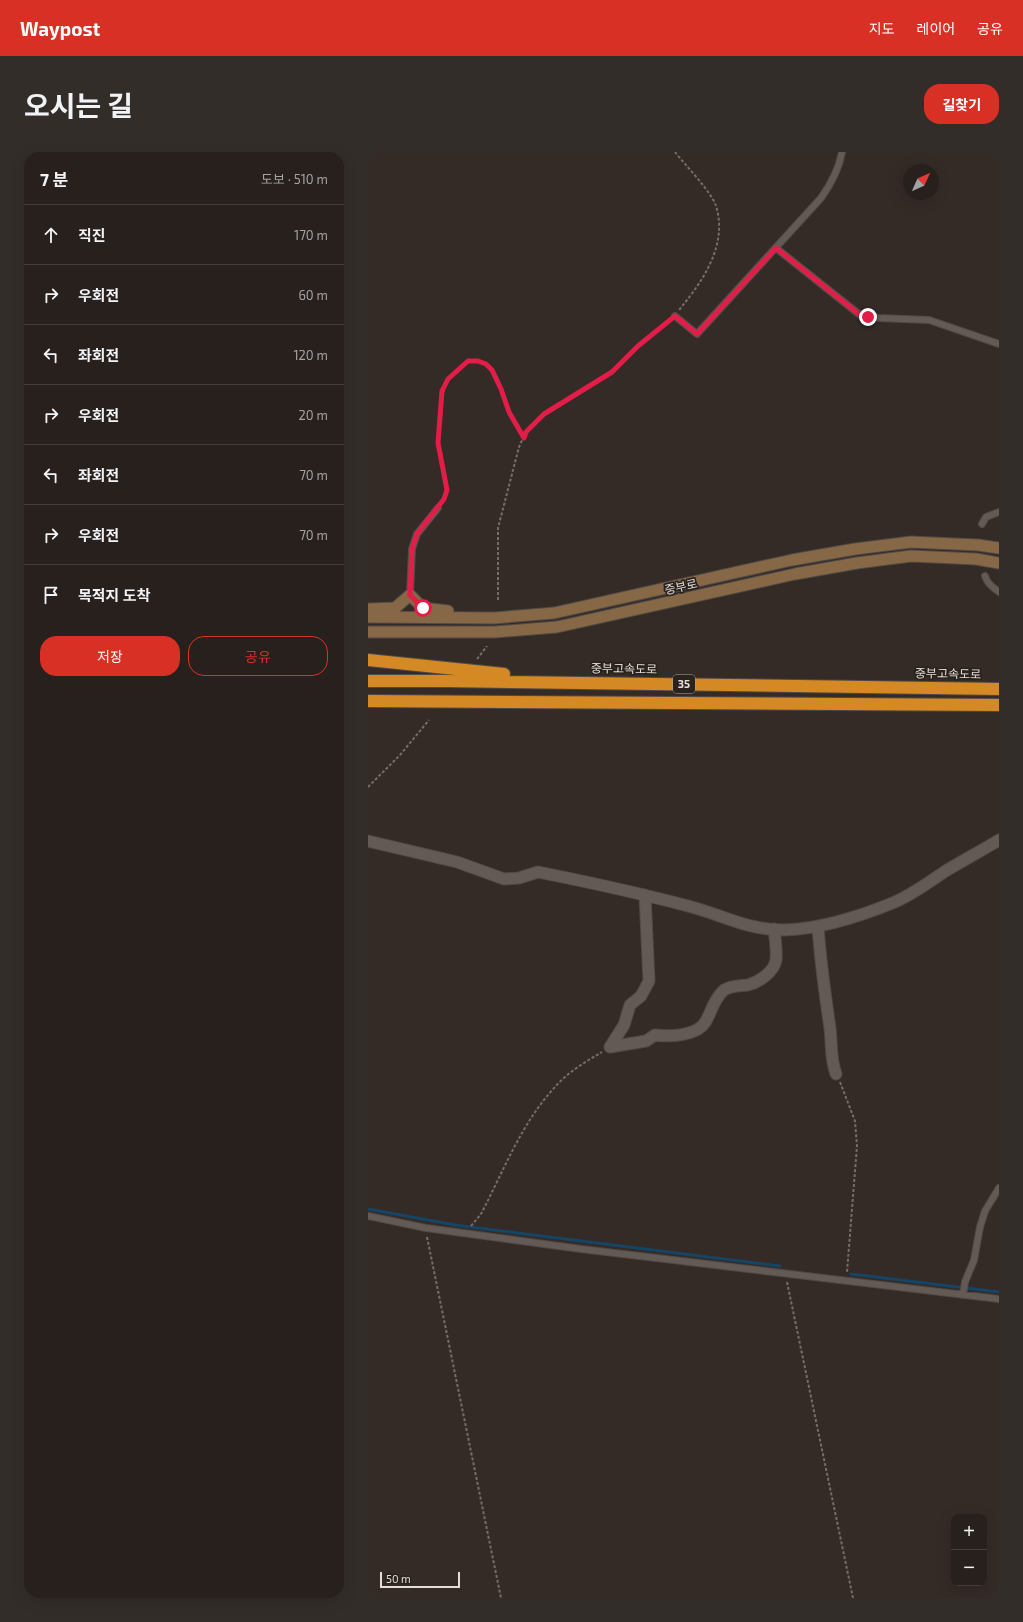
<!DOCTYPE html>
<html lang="ko">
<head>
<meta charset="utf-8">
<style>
  :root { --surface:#27201d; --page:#332d2a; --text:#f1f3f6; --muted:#a4a3a4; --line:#433e3b; --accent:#d93025 }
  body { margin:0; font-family:"Exo 2","Noto Sans KR",sans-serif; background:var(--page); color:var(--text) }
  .controls { position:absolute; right:12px; bottom:12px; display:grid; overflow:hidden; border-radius:8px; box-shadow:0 4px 16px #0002 }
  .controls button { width:36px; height:36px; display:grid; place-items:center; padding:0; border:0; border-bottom:1px solid var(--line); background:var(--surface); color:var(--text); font:20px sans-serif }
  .compass { position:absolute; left:535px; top:12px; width:36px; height:36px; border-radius:50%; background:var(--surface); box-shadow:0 4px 16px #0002; rotate:45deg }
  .scale { position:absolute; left:12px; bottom:10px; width:80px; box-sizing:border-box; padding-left:4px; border:2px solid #e4dedb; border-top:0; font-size:11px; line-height:14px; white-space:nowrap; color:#e4dedb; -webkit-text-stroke:3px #2a221d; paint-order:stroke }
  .stop { position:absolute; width:12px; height:12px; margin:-9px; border:3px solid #e11d48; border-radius:50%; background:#fff }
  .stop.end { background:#e11d48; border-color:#fff; box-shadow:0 1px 4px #0008 }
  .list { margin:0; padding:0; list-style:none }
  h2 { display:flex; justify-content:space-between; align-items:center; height:52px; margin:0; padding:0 16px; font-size:17px }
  h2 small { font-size:13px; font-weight:400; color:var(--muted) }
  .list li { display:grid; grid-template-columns:26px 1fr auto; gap:12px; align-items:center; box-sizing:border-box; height:60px; padding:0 16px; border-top:1px solid var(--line) }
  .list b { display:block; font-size:15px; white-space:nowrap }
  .list em { font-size:13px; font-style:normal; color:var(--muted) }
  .actions { display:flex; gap:8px; padding:12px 16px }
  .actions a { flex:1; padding:9px 0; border:1px solid var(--accent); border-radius:16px; text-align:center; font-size:14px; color:var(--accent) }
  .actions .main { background:var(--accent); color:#fff }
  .icon { flex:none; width:22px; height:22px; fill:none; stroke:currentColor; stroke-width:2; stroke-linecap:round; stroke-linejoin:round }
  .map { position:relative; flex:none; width:631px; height:1446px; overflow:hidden; border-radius:16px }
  header { display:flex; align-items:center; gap:24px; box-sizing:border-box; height:56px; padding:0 20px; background:var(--accent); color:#fff }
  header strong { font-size:19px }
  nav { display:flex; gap:22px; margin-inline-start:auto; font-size:14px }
  .intro { display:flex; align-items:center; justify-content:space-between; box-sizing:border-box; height:96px; padding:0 24px }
  h1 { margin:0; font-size:28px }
  .button { padding:10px 18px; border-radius:16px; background:var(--accent); color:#fff; font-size:14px; font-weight:700 }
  main { display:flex; gap:24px; padding:0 24px }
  aside { flex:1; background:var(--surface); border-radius:16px; box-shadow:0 4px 16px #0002 }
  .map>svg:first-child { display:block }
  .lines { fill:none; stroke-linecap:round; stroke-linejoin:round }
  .stream { stroke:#144564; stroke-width:3 }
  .service-casing { stroke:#504945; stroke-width:8 }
  .minor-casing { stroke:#504945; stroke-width:13 }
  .secondary-casing { stroke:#504945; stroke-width:13 }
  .motorway-casing { stroke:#504945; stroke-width:14 }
  .path { stroke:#756d69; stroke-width:2; stroke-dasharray:3 2; stroke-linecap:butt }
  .service { stroke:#645a55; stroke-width:6 }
  .minor { stroke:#645a55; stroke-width:11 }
  .secondary { stroke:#866846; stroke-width:11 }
  .motorway { stroke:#d58924; stroke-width:12 }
  .route { stroke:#e11d48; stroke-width:5 }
  .labels { text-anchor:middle; stroke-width:3.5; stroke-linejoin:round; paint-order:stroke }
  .shield { fill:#2a221d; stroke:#aca6a2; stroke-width:1 }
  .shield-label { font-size:11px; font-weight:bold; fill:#e4dedb }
  .street-label { font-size:12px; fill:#e4dedb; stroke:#2a221d }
</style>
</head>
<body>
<header>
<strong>Waypost</strong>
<nav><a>지도</a><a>레이어</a><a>공유</a></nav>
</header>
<div class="intro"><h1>오시는 길</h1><a class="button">길찾기</a></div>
<main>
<aside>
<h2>7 분<small>도보 · 510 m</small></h2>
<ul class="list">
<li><svg class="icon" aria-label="ahead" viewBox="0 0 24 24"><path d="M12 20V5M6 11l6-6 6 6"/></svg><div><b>직진</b></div><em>170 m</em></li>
<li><svg class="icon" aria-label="right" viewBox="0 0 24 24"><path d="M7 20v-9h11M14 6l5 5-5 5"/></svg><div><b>우회전</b></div><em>60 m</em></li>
<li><svg class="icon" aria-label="left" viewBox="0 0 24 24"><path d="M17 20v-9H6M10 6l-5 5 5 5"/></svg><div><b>좌회전</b></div><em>120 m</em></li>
<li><svg class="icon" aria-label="right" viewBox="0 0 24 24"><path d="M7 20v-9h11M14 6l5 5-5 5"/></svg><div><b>우회전</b></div><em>20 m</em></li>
<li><svg class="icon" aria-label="left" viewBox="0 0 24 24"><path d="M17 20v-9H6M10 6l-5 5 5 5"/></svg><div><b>좌회전</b></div><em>70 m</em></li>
<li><svg class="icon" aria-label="right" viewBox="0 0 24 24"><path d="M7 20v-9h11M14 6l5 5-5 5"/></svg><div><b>우회전</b></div><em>70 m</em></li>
<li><svg class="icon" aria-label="arrive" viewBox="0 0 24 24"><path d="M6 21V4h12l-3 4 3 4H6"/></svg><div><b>목적지 도착</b></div></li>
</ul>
<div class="actions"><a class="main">저장</a><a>공유</a></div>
</aside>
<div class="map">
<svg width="631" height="1446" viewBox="0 0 631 1446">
  <rect width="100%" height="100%" fill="#342b27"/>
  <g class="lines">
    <!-- stream -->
    <path class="stream" d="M0,1057L87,1073L412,1114
      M483,1122L631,1140"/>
    <!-- service casing -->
    <g class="service-casing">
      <path id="service" d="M408,96L492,163L511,166L561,168L631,192
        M307,164L329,182L453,46C463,32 471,17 474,0
        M614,372L618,365L631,360
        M617,424C619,431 625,436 631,440
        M42,443L44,397L49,382L70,356
        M0,1064L58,1076L213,1097L631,1147
        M595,1143L597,1130L606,1108L612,1075L617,1059L631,1036"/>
    </g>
    <!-- minor casing -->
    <g class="minor-casing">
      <path id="minor" d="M0,689L89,710L136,727L151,726L170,720C220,730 271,741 320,754C355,763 379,778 416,778C454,777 493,764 527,750C545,742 560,731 576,720C594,709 613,699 631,688
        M450,774C452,808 457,842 462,876C464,892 462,906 468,922
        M242,895L278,889L287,883C302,885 330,884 338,869C344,858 346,847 356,838C364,833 372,834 380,833C391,830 406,820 408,808C409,798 407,786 406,777
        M242,895L256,873L262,853L273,844L281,829L277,743"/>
    </g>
    <!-- secondary casing -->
    <g class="secondary-casing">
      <path id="secondary" d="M0,457L27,456L42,443L55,456L80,459
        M0,465L126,466L186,461L424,408L487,397L543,390L610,393L631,396
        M0,480H127L189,475L427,422L489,411L543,404L608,407L631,411"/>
    </g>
    <!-- motorway casing -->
    <g class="motorway-casing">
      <path id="motorway" d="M0,508L136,522
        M0,529H78L631,537
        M0,549L631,553"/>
    </g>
    <!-- path -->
    <path class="path" d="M307,0C317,13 343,39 348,54C360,93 335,129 311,158
      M75,350C84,337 75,319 72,305C69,291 72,237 80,227C85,221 93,215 98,211C106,205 117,211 123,217C137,233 139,265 156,286
      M130,448V376L151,295L158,279L176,262L244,220L270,194L301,168
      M109,507L119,494
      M0,635L32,603L61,568
      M472,930L487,969L489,994L479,1120
      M103,1074L113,1062C135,1020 154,970 187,935C200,920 217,910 234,900
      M59,1085L133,1446
      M419,1130L485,1446"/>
    <!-- service -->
    <use href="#service" class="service"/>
    <!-- minor -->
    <use href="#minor" class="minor"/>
    <!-- secondary -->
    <use href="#secondary" class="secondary"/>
    <!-- motorway -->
    <use href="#motorway" class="motorway"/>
  </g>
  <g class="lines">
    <!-- route -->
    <path class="route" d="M55,456L42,443L44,397L49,382L76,347L79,338L70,291L74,239L80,227L100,209H110L118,212L124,218L133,237L141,260L156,286L158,280L176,262L244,220L270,194L307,164L329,182L408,96L492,163L500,165"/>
  </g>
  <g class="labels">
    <!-- shield labels -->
    <rect class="shield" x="305" y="523" width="22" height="18" rx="3"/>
    <g class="shield-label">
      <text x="316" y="536">35</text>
    </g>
    <!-- street labels -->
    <g class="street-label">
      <text transform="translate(313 435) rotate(-13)" y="4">중부로</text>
      <text transform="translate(256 517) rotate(1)" y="4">중부고속도로</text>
      <text transform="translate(580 522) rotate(1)" y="4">중부고속도로</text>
    </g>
  </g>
</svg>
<div class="controls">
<button>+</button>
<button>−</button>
</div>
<svg class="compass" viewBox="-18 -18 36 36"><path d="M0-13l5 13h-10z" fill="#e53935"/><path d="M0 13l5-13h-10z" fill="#a4a3a4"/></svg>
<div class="scale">50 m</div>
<div class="stop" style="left:55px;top:456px"></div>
<div class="stop end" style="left:500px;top:165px"></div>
</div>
</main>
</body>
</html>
